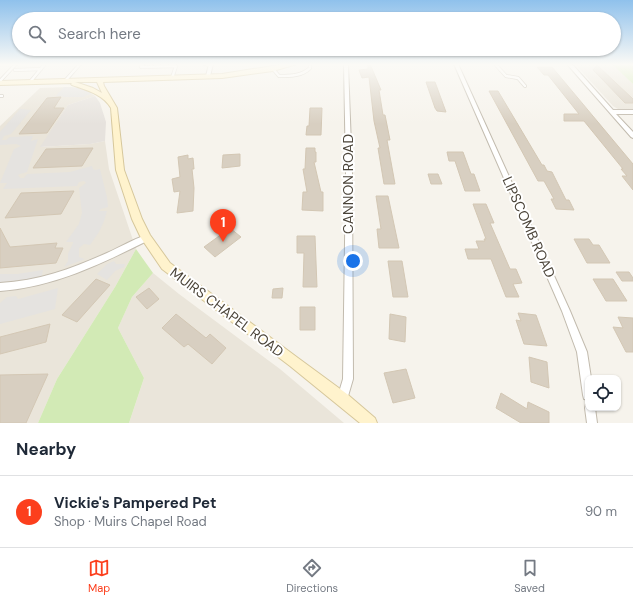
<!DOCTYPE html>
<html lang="en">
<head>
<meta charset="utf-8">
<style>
  :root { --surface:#fff; --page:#f6f6f7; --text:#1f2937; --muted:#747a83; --line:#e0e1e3; --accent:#fc3f1d }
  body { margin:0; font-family:"DM Sans",sans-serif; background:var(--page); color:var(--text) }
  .controls { position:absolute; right:12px; bottom:12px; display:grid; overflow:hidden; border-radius:8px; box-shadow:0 1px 3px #0004 }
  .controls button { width:36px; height:36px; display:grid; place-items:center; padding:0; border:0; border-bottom:1px solid var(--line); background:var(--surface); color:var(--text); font:20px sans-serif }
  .you { position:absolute; left:353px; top:261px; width:14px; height:14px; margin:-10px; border:3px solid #fff; border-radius:50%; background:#1a73e8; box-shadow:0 0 0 6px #1a73e833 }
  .badge { display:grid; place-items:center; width:26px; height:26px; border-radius:50%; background:var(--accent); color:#fff; font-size:13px; font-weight:700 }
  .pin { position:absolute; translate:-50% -33px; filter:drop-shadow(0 1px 2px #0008) }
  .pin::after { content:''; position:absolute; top:21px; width:14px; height:12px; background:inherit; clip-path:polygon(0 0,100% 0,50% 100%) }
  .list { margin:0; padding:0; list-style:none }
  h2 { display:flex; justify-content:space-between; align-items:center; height:52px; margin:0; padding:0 16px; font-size:17px }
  h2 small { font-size:13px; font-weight:400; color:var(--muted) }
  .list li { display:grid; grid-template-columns:26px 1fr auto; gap:12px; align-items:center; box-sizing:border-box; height:72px; padding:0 16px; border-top:1px solid var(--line) }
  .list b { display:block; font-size:15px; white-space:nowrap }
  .list p { margin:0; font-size:13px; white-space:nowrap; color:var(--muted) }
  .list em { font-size:13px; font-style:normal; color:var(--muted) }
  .icon { flex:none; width:22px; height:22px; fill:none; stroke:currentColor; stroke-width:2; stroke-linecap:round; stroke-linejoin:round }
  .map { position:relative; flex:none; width:633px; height:423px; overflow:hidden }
  .search { position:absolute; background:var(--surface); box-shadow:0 1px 3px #0004; left:12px; right:12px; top:12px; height:44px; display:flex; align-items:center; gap:10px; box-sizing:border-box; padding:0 14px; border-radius:22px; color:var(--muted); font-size:15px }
  .sheet { height:124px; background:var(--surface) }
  nav { display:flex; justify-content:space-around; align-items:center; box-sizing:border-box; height:56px; border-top:1px solid var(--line); background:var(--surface); font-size:11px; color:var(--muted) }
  nav a { display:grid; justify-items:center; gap:2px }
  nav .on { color:var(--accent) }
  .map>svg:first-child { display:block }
  .residential { fill:#eae5da }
  .industrial { fill:#e6e2dd }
  .green { fill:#d2eab5 }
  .parking { fill:#e5e3e0 }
  .building { fill:#d8cfc1; stroke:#d3c7b4 }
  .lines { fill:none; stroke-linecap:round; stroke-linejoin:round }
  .lane-casing { stroke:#c2bbae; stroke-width:4 }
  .street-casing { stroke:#c2bbae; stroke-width:2 }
  .secondary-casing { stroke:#d6c79b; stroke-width:2 }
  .lane { stroke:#fff; stroke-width:2.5 }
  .street { fill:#fff; fill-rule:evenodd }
  .secondary { fill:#fff3cd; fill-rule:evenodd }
  .labels { text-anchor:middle; stroke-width:4; stroke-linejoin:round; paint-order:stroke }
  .street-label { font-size:14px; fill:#4b4439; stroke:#fff }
</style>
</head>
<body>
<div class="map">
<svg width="633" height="423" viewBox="0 0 633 423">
  <rect width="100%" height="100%" fill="#f6f3ec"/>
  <!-- residential -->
  <path class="residential" d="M575,64H612L633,84V109H618L613,106Z
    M71,87L84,89L95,96L68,105L41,147L90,144L105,141L109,169L136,249L115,287L57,379L38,423H0V126L40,88Z
    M153,273L179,294L280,369L344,423H129L144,378L118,328L132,297Z"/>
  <!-- industrial -->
  <path class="industrial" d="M95,96L100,103L106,122L105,141L90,144L40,147L68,105Z"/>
  <!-- green -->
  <path class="green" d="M612,64H630L633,66V84Z
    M136,249L153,273L132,297L118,328L144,378L129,423H38L57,379L115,287Z"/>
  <!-- parking -->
  <path class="parking" d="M64,87L79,88L92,93L83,97H62L63,96H56Z
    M20,109L31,110L11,134L4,136L2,140H6L10,137L33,136L31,141L38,139L27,172L20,174L18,175L20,178H24L27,174L70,172L92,166L93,169L95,170L100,169L107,197L108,207L101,209L99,211H107L104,221L99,232L90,245L84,244L79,248V257L85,259L64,267L68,261V254L73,243V242H66L79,224L82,213L79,188L86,183L84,181L79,182L77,186L3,189L7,183H0L14,149L21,146L16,144L0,145V132Z
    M114,261L116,264H125L124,267L115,271L107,280L97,274L107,264Z
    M43,270L42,275L43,276L27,280L0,282V274H17Z
    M58,288L55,309L0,324V303L7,297L16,296L18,299Z"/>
  <!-- building -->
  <path class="building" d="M368,64H370L381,90H379L383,115H385L390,140H387L395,184H384L378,148H380L374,121L369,77L362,78L359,70L368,69Z
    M597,65L633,99V103H625L601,78L593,70Z
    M537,67H552L633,164V190L622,176H627L621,169H623L584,121H564V114H579L548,75H544Z
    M426,82H435L446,112L437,111L435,108Z
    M489,91H498L542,165H544L547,171L552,172L566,200H569L574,210L556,209L551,199H554L544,181H538Z
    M61,97L54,108H64L47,133L19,134L47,98Z
    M310,108H322L321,135H306L307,126H309Z
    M93,148L82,166L33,168L46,149Z
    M306,148H315V152H316V162H314L321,192H323V211L302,210L303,192H307L303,169H305Z
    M447,152H463L471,174H474L480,191H465L455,161H449Z
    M240,154V166L222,168L223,155Z
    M188,155V159L193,158L194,169H192L194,188L193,211L177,213L180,191L174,192L172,179L180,177L178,157Z
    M428,174H438L442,184H431Z
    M74,191L61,214L5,218L21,193Z
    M376,196H388L399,248H379L377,229H381Z
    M473,204H486L494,223H490L510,269H516L522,283L513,284L519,297H506L491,259H468L465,249H479L476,241H485L484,239H486Z
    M0,228L10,247L57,243L55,248H63L56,263L0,268Z
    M230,228L241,237L215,257L204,247Z
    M297,236H315L317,287H303L304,253H297Z
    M574,239H589L593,245H599L610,263H587Z
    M388,261H402L408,297H393Z
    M616,272H629L633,278V281H622Z
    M96,279L110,285L77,322L62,315Z
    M593,279H613L627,301H606Z
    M149,288L159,299L147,309L136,297Z
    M283,288L282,298H272L273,289Z
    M300,307H315V330H300Z
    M518,313L536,315L547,346L524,344L516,320L521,321Z
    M176,314L206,338L210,334L226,348L212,364L188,344L184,347L162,328Z
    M390,314L406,317L405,342L389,339Z
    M618,317L633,318V352H626L613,327L623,328Z
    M50,324L46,342L0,354V337Z
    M529,357L547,362L549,388L531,382Z
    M406,369L415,398L393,403L384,373Z
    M48,374L26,423H0V375Z
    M501,393L527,409L528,402L549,412V423H521L496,408Z"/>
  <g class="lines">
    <!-- lane casing -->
    <g class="lane-casing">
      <path id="lane" d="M143,64L141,67L176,66L172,78
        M204,64L211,65
        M495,64L506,76L518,78L525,86
        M273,69L279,76C290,76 302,76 310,68V64
        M15,70L41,69
        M0,81L16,64
        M65,81L80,64
        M30,82L45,64
        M0,96H2"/>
    </g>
    <!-- street casing -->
    <g class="street-casing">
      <path id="street" d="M209,64H213L210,76L208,77L206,76Z
        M344,64H348L352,174L353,379L346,403L342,404L338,403L337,399L343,379L346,174Z
        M454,64H458L570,311L587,352L591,378H588V400L584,399L583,395L577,352L562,311Z
        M567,64H572L613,110H633V114H616L633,132V138L631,137Z
        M146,235L149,236L150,238L149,240C101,264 54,287 0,291V283C39,281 71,269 107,253C120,247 132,240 146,235Z
        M586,404H588V408H595L597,423H587L585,408Z"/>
    </g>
    <!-- secondary casing -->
    <g class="secondary-casing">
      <path id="secondary" d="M285,64H297L273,71L222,78L103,82L104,86L117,108L124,170L142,219L150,235L170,263L298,358L347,394L375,418L377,423H360L290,366L162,269L141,238L132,219L116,170L111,108C103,94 86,90 72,85L71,84L72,83L0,85V81L222,74ZM75,82H97L102,93L93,88Z"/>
    </g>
    <!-- lane -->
    <use href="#lane" class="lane"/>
    <!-- street -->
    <use href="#street" class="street"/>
    <!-- secondary -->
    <use href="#secondary" class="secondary"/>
  </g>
  <!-- sky -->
  <linearGradient id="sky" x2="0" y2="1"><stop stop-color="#8fc1ec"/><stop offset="0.52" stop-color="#fbfaf6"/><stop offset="1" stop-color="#fbfaf6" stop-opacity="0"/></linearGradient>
  <rect width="633" height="124" fill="url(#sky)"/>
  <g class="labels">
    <!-- street labels -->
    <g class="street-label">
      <text transform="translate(348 184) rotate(-90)" y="5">CANNON ROAD</text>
      <text transform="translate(529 227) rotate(66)" y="5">LIPSCOMB ROAD</text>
      <text transform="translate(227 312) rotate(37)" y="5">MUIRS CHAPEL ROAD</text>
    </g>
  </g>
</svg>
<div class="controls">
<button><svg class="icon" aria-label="locate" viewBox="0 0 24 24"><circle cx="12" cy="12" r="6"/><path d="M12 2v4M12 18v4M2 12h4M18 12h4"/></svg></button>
</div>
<div class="you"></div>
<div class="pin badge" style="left:223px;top:242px">1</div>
<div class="search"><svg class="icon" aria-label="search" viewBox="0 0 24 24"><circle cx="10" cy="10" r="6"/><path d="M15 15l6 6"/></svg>Search here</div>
</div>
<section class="sheet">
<h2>Nearby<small></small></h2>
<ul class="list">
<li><span class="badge">1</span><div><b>Vickie's Pampered Pet</b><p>Shop · Muirs Chapel Road</p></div><em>90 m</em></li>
</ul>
</section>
<nav>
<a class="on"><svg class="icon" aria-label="map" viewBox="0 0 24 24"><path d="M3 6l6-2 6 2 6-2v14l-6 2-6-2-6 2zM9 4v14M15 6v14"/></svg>Map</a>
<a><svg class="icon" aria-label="directions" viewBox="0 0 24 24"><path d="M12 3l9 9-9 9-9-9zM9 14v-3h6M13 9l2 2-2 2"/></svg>Directions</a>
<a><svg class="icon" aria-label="saved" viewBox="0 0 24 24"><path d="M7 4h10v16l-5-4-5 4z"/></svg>Saved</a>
</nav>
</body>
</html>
